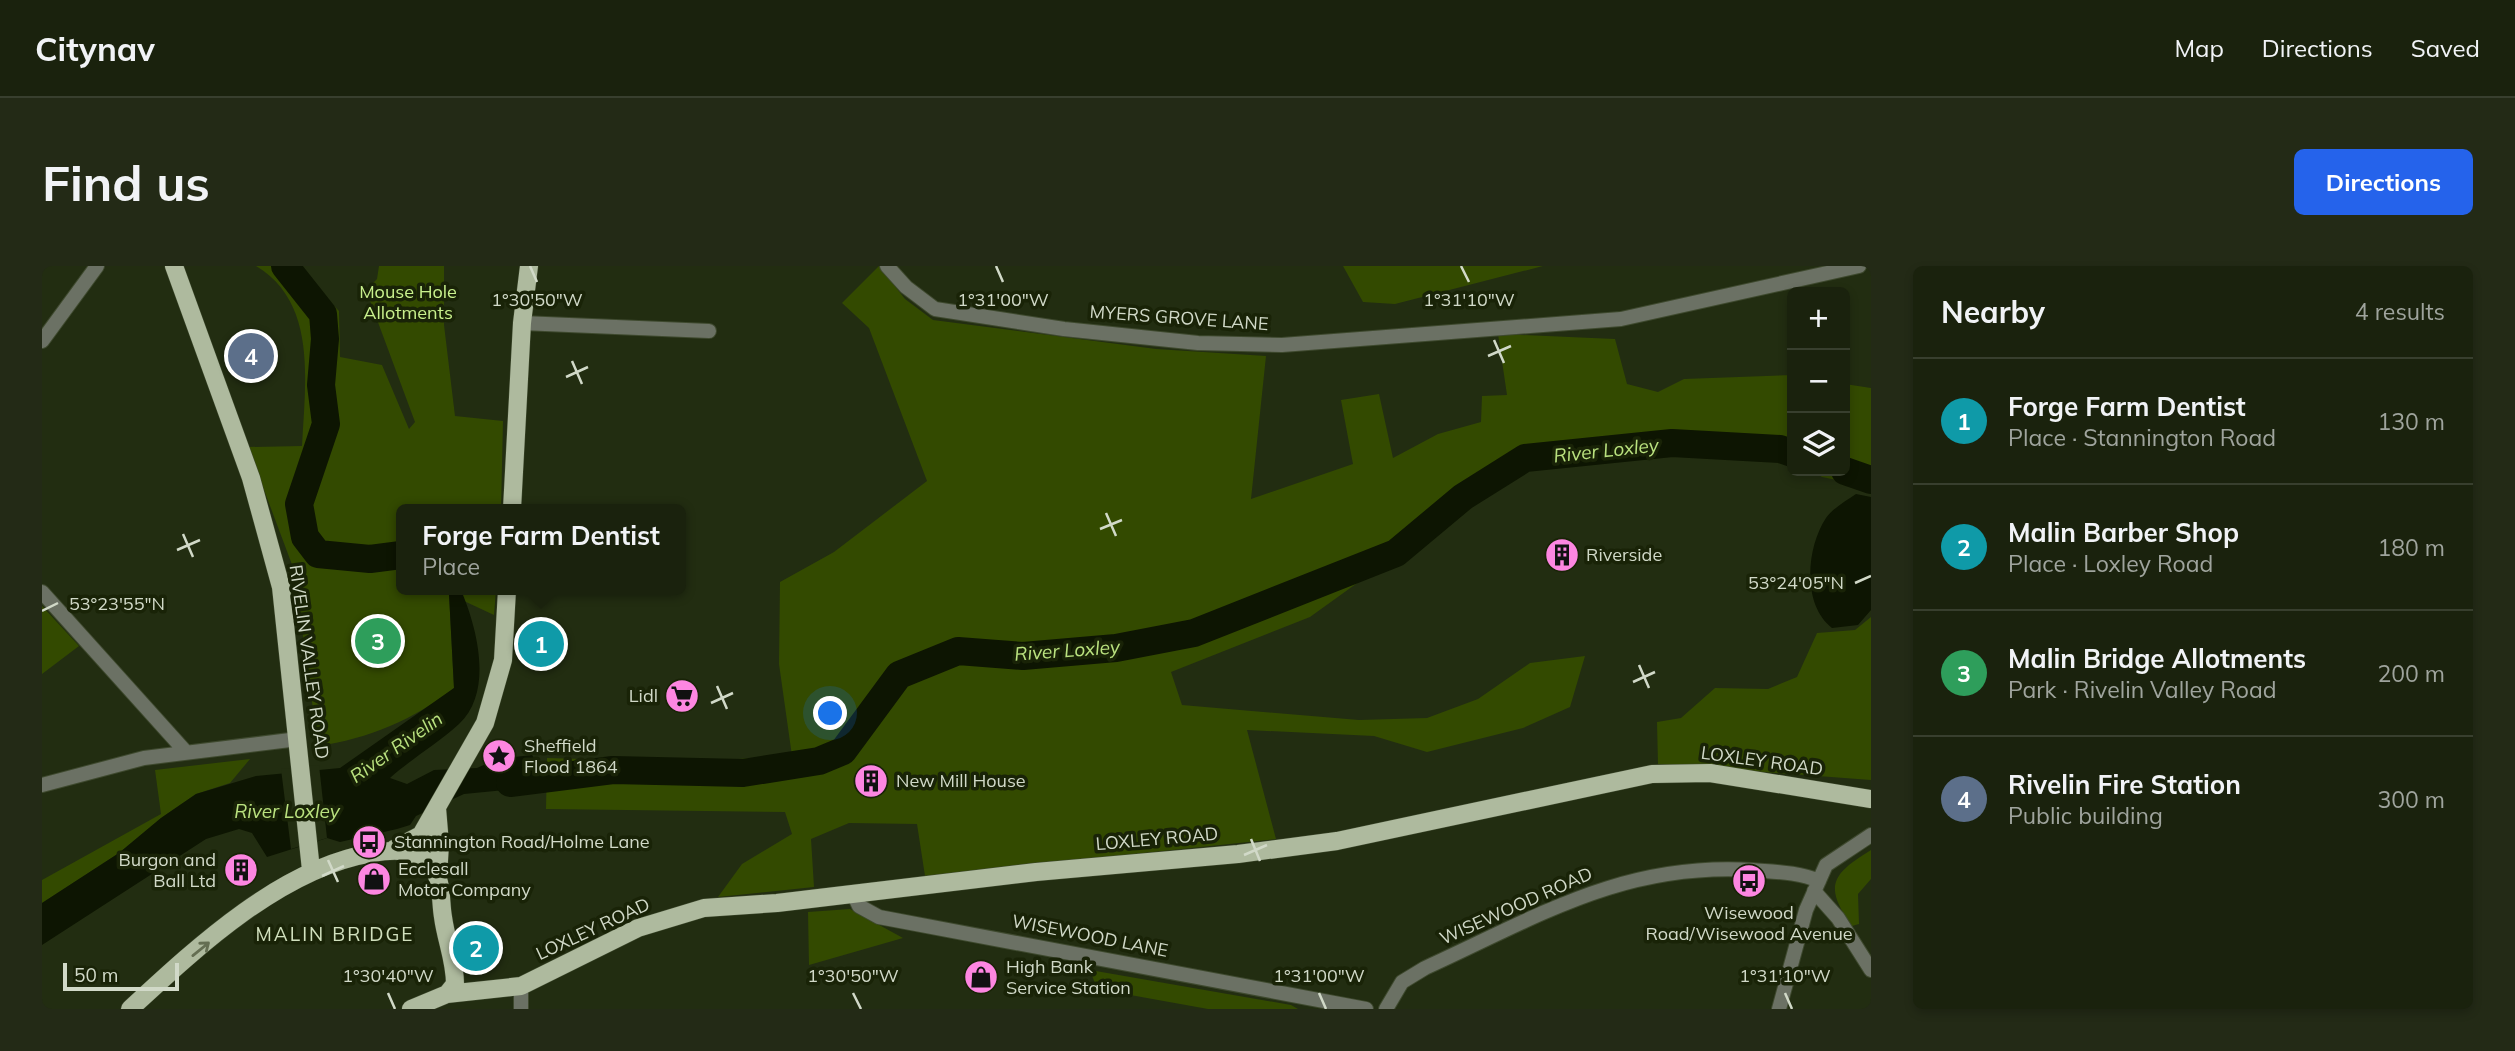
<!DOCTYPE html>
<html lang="en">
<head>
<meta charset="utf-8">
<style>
  :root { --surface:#1a220d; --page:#232a16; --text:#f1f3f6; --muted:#9fa49d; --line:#383f2e; --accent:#2563eb }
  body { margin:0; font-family:Mulish,sans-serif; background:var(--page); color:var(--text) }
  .controls { position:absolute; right:21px; top:21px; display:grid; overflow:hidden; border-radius:10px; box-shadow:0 4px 10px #0003 }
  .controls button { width:63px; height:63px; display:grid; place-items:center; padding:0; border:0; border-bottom:2px solid var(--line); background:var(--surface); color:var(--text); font:35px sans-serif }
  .scale { position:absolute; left:21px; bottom:18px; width:116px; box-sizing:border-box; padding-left:7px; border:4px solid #d1d9c8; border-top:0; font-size:19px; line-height:24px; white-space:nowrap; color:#d1d9c8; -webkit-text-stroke:5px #192307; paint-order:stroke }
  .you { position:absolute; left:789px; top:448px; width:24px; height:24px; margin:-18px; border:5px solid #fff; border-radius:50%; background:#1a73e8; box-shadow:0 0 0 10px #1a73e833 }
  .badge { display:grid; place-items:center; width:46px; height:46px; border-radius:50%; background:var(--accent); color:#fff; font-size:23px; font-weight:700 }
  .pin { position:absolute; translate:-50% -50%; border:4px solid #fff; box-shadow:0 2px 7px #0006 }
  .popup { position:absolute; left:354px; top:238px; width:290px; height:91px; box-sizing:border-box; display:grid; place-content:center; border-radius:10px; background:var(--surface); filter:drop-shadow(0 2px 5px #0005); font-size:23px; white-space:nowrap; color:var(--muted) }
  .popup b { font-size:26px; color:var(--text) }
  .popup::after { content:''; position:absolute; left:50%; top:100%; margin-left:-14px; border:14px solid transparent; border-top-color:var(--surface) }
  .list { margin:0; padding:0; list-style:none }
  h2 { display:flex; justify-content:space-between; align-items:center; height:91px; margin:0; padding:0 28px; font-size:30px }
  h2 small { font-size:23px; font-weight:400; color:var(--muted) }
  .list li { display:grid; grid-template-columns:46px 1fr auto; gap:21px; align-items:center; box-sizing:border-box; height:126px; padding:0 28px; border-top:2px solid var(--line) }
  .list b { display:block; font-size:26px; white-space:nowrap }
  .list p { margin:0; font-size:23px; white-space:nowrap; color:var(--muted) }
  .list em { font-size:23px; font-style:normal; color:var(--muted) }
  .icon { flex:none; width:38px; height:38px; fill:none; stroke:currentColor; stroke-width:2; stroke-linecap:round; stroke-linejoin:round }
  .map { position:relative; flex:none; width:1829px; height:743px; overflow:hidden; border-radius:10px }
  header { display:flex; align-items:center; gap:42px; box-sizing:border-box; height:98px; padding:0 35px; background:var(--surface); border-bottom:2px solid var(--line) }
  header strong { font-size:33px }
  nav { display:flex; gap:38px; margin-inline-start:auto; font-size:24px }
  .intro { display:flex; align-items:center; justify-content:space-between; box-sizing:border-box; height:168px; padding:0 42px }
  h1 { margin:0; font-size:49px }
  .button { padding:18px 32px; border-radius:10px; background:var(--accent); color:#fff; font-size:24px; font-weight:700 }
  main { display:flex; gap:42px; padding:0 42px }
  aside { flex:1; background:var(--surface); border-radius:10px; box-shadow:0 4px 10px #0003 }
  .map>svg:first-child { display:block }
  .green { fill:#334a00 }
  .water { fill:#0d1502 }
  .pier { fill:#222d11 }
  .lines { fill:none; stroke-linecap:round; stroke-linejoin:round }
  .stream { stroke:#0d1502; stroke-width:4.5 }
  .river { stroke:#0d1502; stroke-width:28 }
  .minor-casing { stroke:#3e492e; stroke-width:16 }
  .major-casing { stroke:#3e492e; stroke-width:19 }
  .minor { stroke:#6b7164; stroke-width:14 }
  .major { stroke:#aeba9e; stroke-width:18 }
  .oneway { stroke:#646e52 }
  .ticks { fill:none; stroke:#d1d9c8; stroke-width:2.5 }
  .labels { text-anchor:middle; stroke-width:7; stroke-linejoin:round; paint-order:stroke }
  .park-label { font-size:18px; fill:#c9f18d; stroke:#192307 }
  .street-label { font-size:18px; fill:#d1d9c8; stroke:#192307 }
  .poi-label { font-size:18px; fill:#d1d9c8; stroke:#192307; text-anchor:start }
  .water-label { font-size:19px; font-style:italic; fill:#bae27f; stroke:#192307 }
  .neighbourhood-label { font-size:19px; letter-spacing:2px; fill:#d1e0be; stroke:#192307 }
  .ticks-label { font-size:18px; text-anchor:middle; fill:#d1d9c8; stroke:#192307; stroke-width:7; stroke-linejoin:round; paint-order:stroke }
</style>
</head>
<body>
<header>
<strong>Citynav</strong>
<nav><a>Map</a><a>Directions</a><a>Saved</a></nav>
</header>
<div class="intro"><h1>Find us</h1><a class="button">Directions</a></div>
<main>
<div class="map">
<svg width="1829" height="743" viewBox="0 0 1829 743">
  <rect width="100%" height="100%" fill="#222d11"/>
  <!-- green -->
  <path class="green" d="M214,0H252L297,45L298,91L340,99L367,163L373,156L324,24L335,13L337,0H402V59L413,150L461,155L459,243H359V324H454L452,349L407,328L412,422C373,453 326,473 276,480L252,304L206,181L260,180C263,117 276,37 214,0Z
    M837,0L863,33L891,54L1114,83L1224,90L1209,233L1311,198L1299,134L1337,128L1351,192L1396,168L1439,156L1440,130L1465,129L1456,68L1573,73L1585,118L1616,126L1642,113L1750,109V192L1743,187L1622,177L1563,180L1427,224L1384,256L1350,292L1268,351L1129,406L1140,439L1317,454L1385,452L1436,433L1488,397L1543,390L1528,441L1481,462L1385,486L1332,470L1205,464L1234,573L883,610L875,558L807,557L769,573L772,621L676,631L700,598L750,568L743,546L504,543L505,492L541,493L575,500L750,490L737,398L738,316L792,286L885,215L827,62L800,37Z
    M1301,0H1501L1353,38L1321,36Z
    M1803,118L1829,122V221L1780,211L1770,205H1803Z
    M0,340L37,380L0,408Z
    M1829,351V514L1616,498L1615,456L1639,452L1673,422L1726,423L1755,411L1775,367L1813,364Z
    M208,493L188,517L154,528L119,552L77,587L0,637V614L119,548L113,504Z
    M1829,584V613L1816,628L1817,658L1810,660C1781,620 1790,608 1829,584Z
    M808,643L861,672L767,699L766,646Z
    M1048,704L1249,739L1256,743H1166L1055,723Z"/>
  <!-- water -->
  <path class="water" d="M1814,228L1829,231V344L1816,359L1790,362C1760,339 1764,282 1784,252C1791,242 1804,235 1814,228Z
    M403,324H419C435,362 452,425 417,458C395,478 369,493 348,512L365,518L392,504L435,502L455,493L490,489L505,512L492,521L422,528L374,550L368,559L355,563L298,576L285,572L225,591L210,567L197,563L164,573L0,679V637L77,587L119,552L154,528L214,510L298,502L412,422L407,328Z"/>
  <!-- pier -->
  <path class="pier" d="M277,499L285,572L249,583L239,503Z"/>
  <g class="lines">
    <!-- stream -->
    <path class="stream" d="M1815,221L1818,210"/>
    <!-- river -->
    <path class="river" d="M243,0L281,48L283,73L279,119L284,158L257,238L263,271L276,288L328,293L359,289
      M1803,205L1829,214
      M468,517L571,504L701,507L777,495L801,485L857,409L916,385L981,390L1074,382L1152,367L1354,287L1421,231L1483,192L1630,177L1738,183L1750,187"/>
    <!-- minor casing -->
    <g class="minor-casing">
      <path id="minor" d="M845,0L864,21L893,43L1022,63L1156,77L1240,79L1579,53L1817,0
        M480,57L667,65
        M0,75L55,0
        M0,326L143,485
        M0,519L102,492L256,473
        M1772,625L1796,652L1829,704
        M811,627L817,640L837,651L1324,743
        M479,720V743
        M1344,743L1360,716L1383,702C1495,651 1581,596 1710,604C1733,606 1756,606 1777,615
        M1737,743L1764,644L1784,599L1829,569"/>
    </g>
    <!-- major casing -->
    <g class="major-casing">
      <path id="major" d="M132,0L209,212L239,321L269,604
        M470,243L480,57L487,0
        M395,542L398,578L396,611
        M352,583L379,569L443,457L461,394L465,324
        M88,743C154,682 239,602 330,587C352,583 373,582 389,600C401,614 398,634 401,651C404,674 413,694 413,718L405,728
        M369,743L405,728L479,720L596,662L662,642L735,637L994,606L1196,588L1295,575L1610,508L1668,507L1829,533"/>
    </g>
    <!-- minor -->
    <use href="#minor" class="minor"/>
    <!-- major -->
    <use href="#major" class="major"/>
  </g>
  <!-- one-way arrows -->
  <defs><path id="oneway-shaft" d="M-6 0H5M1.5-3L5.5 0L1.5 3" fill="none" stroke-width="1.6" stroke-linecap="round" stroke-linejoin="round" transform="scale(1.75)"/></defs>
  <use class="oneway" href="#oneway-shaft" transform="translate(159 683) rotate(-39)"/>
  <!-- ticks -->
  <path class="ticks" d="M488,0L495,16M954,0L961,16M1419,0L1427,16M1452,74L1462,97M1446,90L1469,80M530,95L540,118M524,111L546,101M1064,247L1074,270M1058,263L1080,254M141,268L151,291M135,284L158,274M1813,317L1829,310M0,345L16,337M1597,399L1607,422M1591,416L1613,406M675,420L685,443M669,437L691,427M1209,573L1218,595M1202,589L1225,579M286,594L296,616M280,610L302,600M346,727L353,743M811,727L819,743M1277,727L1284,743M1743,727L1750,743"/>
  <!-- icons -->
  <defs>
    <g id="building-disc" transform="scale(1.75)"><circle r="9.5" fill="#fd86e1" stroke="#192307"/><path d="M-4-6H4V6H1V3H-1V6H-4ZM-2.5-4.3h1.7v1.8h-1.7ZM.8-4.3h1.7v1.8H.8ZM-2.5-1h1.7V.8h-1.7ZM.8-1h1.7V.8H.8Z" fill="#111"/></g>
    <g id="supermarket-disc" transform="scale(1.75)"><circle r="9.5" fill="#fd86e1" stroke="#192307"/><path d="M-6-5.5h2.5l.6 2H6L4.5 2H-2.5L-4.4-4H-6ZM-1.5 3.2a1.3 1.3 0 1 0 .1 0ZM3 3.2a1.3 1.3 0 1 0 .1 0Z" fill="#111"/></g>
    <g id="sight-disc" transform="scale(1.75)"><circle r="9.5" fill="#fd86e1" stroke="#192307"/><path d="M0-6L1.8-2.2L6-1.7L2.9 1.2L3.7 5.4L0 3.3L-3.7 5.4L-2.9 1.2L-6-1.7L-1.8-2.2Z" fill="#111"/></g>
    <g id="bus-disc" transform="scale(1.75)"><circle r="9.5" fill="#fd86e1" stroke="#192307"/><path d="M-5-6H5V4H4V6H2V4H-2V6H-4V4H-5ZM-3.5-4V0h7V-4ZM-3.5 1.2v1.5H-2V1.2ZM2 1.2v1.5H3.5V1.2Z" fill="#111"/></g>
    <g id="shop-disc" transform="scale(1.75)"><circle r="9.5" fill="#fd86e1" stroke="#192307"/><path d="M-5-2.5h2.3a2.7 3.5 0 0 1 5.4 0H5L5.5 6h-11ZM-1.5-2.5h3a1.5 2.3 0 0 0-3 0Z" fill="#111"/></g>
  </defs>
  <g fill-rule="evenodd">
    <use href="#building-disc" x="1520" y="289"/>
    <use href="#supermarket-disc" x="640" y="430"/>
    <use href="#sight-disc" x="457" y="490"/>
    <use href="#building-disc" x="829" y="515"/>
    <use href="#bus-disc" x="327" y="576"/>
    <use href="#building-disc" x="199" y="604"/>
    <use href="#shop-disc" x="332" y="613"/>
    <use href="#bus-disc" x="1707" y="615"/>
    <use href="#shop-disc" x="939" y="711"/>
  </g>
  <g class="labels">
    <!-- park labels -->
    <g class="park-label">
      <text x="366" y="32">Mouse Hole<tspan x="366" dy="21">Allotments</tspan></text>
    </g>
    <!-- street labels -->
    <g class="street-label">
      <text transform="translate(1137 52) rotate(4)" y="6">MYERS GROVE LANE</text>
      <text transform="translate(267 396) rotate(82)" y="6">RIVELIN VALLEY ROAD</text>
      <text transform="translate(1720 495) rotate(8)" y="6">LOXLEY ROAD</text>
      <text transform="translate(1115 573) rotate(-5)" y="6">LOXLEY ROAD</text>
      <text transform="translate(1474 640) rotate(-24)" y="6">WISEWOOD ROAD</text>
      <text transform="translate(551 663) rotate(-25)" y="6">LOXLEY ROAD</text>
      <text transform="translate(1048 670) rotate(11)" y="6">WISEWOOD LANE</text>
    </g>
    <!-- poi labels -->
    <g class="poi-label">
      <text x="1544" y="295">Riverside</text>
      <text x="616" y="436" text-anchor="end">Lidl</text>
      <text x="482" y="486">Sheffield<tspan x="482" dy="21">Flood 1864</tspan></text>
      <text x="854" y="521">New Mill House</text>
      <text x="352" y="582">Stannington Road/Holme Lane</text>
      <text x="174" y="600" text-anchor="end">Burgon and<tspan x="174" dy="21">Ball Ltd</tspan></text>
      <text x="356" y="609">Ecclesall<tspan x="356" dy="21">Motor Company</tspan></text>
      <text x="1707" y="653" text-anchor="middle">Wisewood<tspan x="1707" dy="21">Road/Wisewood Avenue</tspan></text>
      <text x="964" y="707">High Bank<tspan x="964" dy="21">Service Station</tspan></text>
    </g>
    <!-- water labels -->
    <g class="water-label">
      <text transform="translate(1564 184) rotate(-6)" y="7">River Loxley</text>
      <text transform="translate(1025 384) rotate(-4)" y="7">River Loxley</text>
      <text transform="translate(354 481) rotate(-35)" y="7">River Rivelin</text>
      <text x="245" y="552">River Loxley</text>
    </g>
    <!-- neighbourhood labels -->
    <g class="neighbourhood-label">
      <text x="293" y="675">MALIN BRIDGE</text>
    </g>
  </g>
  <g class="ticks-label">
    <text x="495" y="40">1°30'50"W</text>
    <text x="961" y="40">1°31'00"W</text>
    <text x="1427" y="40">1°31'10"W</text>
    <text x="1754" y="323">53°24'05"N</text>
    <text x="75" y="344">53°23'55"N</text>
    <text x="346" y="716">1°30'40"W</text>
    <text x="811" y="716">1°30'50"W</text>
    <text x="1277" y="716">1°31'00"W</text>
    <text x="1743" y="716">1°31'10"W</text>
  </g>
</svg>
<div class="controls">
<button>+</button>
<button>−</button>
<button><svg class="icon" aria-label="layers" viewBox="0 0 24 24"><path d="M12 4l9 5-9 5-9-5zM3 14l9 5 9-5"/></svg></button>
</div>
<div class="scale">50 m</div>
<div class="you"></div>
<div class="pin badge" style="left:499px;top:378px;background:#0f9aa8">1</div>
<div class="popup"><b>Forge Farm Dentist</b>Place</div>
<div class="pin badge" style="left:434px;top:682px;background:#0f9aa8">2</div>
<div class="pin badge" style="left:336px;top:375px;background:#2e9e5b">3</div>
<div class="pin badge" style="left:209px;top:90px;background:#5c6f8a">4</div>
</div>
<aside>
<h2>Nearby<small>4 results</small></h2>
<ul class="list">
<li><span class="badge" style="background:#0f9aa8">1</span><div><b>Forge Farm Dentist</b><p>Place · Stannington Road</p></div><em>130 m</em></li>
<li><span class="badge" style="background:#0f9aa8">2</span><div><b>Malin Barber Shop</b><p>Place · Loxley Road</p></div><em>180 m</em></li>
<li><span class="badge" style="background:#2e9e5b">3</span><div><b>Malin Bridge Allotments</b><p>Park · Rivelin Valley Road</p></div><em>200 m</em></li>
<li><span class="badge" style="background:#5c6f8a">4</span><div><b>Rivelin Fire Station</b><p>Public building</p></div><em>300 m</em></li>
</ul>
</aside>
</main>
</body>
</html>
